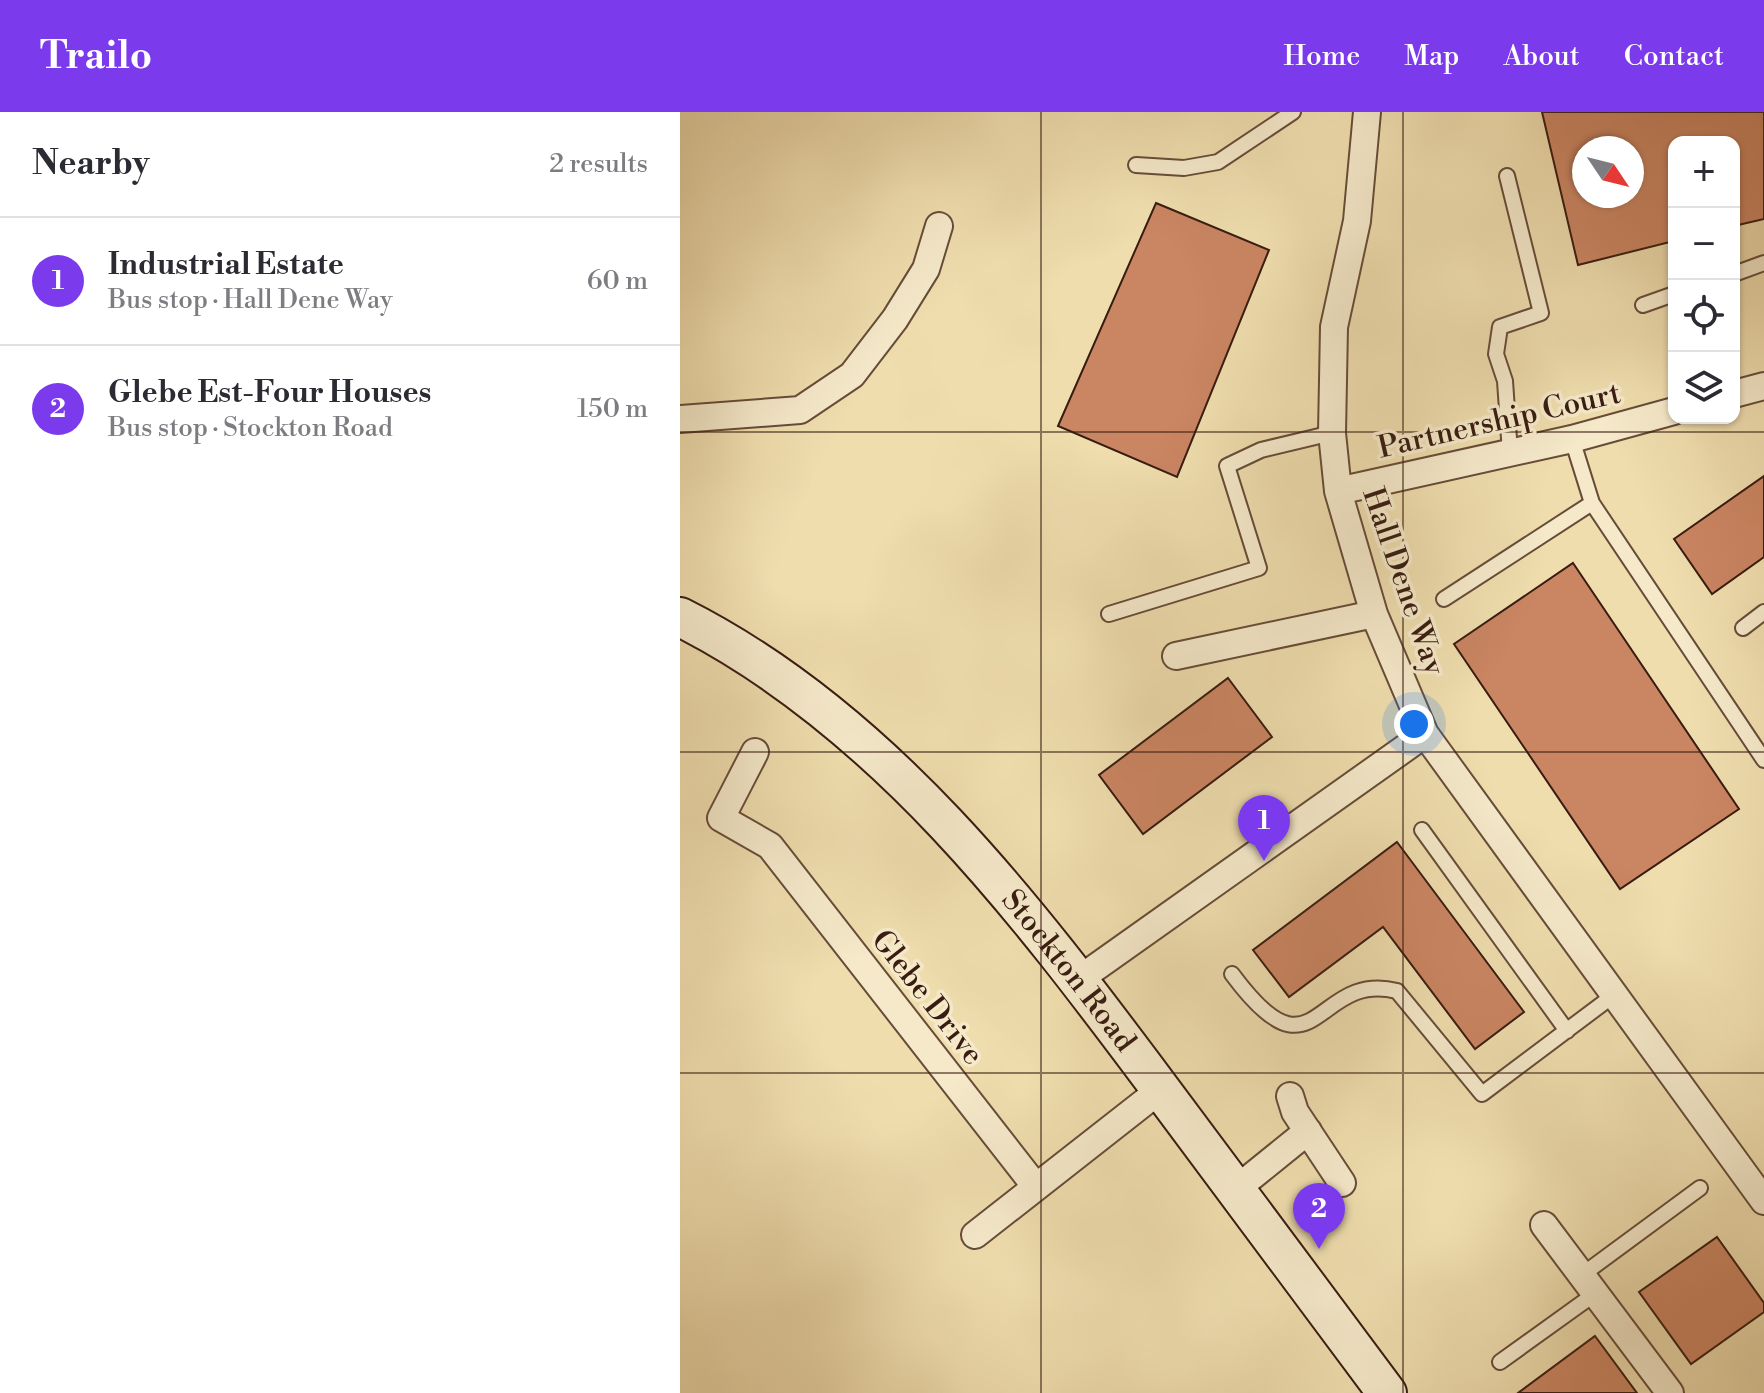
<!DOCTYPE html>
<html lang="en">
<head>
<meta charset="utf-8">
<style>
  :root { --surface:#fff; --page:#f2f2f3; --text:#2b2b33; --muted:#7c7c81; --line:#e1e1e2; --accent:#7c3aed }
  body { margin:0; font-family:"Libre Bodoni",serif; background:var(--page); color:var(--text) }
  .controls { position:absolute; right:24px; top:24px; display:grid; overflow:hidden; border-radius:16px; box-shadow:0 2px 6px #0004 }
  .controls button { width:72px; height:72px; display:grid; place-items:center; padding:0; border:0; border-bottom:2px solid var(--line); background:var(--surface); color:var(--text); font:40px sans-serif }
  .compass { position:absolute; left:892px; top:24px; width:72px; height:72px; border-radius:50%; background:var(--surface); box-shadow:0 2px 6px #0004; rotate:125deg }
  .you { position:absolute; left:734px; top:612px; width:28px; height:28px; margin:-20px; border:6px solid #fff; border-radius:50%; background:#1a73e8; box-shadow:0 0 0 12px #1a73e833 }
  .badge { display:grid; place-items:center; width:52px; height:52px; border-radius:50%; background:var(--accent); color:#fff; font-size:26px; font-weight:700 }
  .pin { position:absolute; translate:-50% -66px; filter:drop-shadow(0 2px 4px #0008) }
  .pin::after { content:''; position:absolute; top:42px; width:28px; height:24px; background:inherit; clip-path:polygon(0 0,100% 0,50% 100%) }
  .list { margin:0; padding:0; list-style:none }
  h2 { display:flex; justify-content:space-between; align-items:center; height:104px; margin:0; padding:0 32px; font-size:34px }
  h2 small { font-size:26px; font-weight:400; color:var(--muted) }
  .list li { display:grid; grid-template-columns:52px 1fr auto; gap:24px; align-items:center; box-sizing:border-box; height:128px; padding:0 32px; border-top:2px solid var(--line) }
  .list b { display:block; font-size:30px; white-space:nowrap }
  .list p { margin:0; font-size:26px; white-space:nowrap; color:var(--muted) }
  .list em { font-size:26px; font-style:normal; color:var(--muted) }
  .icon { flex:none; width:44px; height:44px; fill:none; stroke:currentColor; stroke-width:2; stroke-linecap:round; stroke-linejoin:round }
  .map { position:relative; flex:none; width:1084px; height:1281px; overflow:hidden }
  header { display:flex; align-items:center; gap:48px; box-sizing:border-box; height:112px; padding:0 40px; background:var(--accent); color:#fff }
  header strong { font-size:38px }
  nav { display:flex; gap:44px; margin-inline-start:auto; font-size:28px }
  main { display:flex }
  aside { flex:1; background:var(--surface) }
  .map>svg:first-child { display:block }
  .building { fill:#ca8562; stroke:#381c11; stroke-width:2; fill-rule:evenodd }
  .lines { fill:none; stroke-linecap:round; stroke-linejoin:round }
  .service-casing { stroke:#664c38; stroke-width:18 }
  .minor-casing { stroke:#664c38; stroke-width:30 }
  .secondary-casing { stroke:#381c11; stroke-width:42 }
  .service { stroke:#f5e9ca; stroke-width:14 }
  .minor { stroke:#f5e9ca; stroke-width:26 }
  .secondary { stroke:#f5e9ca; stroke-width:38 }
  .grid { fill:none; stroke:#381c11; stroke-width:2; stroke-opacity:0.55 }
  .labels { text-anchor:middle; stroke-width:7; stroke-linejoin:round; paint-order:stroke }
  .street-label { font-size:30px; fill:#381c11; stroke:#f5e9ca }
</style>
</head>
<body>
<header>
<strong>Trailo</strong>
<nav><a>Home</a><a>Map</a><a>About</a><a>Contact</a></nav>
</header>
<main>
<aside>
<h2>Nearby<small>2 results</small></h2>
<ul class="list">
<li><span class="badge">1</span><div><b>Industrial Estate</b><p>Bus stop · Hall Dene Way</p></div><em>60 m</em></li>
<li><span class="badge">2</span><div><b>Glebe Est-Four Houses</b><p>Bus stop · Stockton Road</p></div><em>150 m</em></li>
</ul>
</aside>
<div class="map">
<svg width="1084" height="1281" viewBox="0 0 1084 1281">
  <rect width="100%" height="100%" fill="#efddae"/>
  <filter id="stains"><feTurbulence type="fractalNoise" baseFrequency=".0025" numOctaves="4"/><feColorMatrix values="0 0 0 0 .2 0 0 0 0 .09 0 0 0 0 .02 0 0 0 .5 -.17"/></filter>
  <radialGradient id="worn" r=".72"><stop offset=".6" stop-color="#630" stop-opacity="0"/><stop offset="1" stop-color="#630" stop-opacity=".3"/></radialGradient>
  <!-- building -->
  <path class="building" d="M862,0H1084V107L1054,114V30H994V129L898,153ZM904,36H952V84H904Z
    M476,91L589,138L497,365L378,314Z
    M1084,364V445L1032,482L994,427Z
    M893,451L1059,697L940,777L774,532Z
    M548,566L592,625L463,722L419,663Z
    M717,730L844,900L795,937L703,815L609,885L573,838Z
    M1037,1125L1084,1191V1200L1011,1252L959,1180Z
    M915,1224L957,1281H838Z"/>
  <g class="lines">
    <!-- service casing -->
    <g class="service-casing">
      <path id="service" d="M456,53L504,56L538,50L613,0
        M827,64L861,201L820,215L816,242L825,269L830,341
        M1054,162L1084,151
        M963,193L994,182
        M892,327L912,391L1084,648
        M764,487L912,391
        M429,502L579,456L547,354L581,338L652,321
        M1063,516L1084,500
        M742,718L887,919
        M552,862C637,977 634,858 717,879L802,982L934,883
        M902,1163L1020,1076
        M820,1250L916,1181"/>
    </g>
    <!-- minor casing -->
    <g class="minor-casing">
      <path id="minor" d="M687,0L677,109L654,215L652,321L658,379L694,502L745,622L1084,1089
        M1054,282L1084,274
        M0,307L120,298L172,263L215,207L246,157L259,114
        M658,379L892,327L994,299
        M496,544L694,502
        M75,640L41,706L90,734L356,1075
        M398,868L745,622
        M610,984L615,1000L662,1071
        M555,1078L628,1019
        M864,1113L990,1281
        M295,1123L480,978"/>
    </g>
    <!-- secondary casing -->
    <g class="secondary-casing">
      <g id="secondary">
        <path id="s1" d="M0,505C203,607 346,797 479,975C555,1077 631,1179 707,1281"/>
      </g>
    </g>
    <!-- service -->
    <use href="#service" class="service"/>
    <!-- minor -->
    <use href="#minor" class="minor"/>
    <!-- secondary -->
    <use href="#secondary" class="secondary"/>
  </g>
  <!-- grid -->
  <path class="grid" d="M361,0V1281M723,0V1281M0,320H1084M0,640H1084M0,961H1084"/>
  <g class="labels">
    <!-- street labels -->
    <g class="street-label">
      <text transform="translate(819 308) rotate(-13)" y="10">Partnership Court</text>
      <text transform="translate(724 469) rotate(71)" y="10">Hall Dene Way</text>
      <text dy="10" stroke="none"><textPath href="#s1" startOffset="530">Stockton Road</textPath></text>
      <text transform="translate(248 885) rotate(52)" y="10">Glebe Drive</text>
    </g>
  </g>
  <rect width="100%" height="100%" filter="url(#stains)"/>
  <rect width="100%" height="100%" fill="url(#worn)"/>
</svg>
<div class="controls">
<button>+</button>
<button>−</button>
<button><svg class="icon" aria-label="locate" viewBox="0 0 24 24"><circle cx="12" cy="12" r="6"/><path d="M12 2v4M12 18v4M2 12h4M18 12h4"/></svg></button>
<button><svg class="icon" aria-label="layers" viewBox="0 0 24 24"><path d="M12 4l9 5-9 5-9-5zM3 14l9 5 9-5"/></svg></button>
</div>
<svg class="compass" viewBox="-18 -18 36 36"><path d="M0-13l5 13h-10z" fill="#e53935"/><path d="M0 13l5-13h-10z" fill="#7c7c81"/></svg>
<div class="you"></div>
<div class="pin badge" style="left:584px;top:749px">1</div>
<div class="pin badge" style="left:639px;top:1137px">2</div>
</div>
</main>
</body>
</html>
